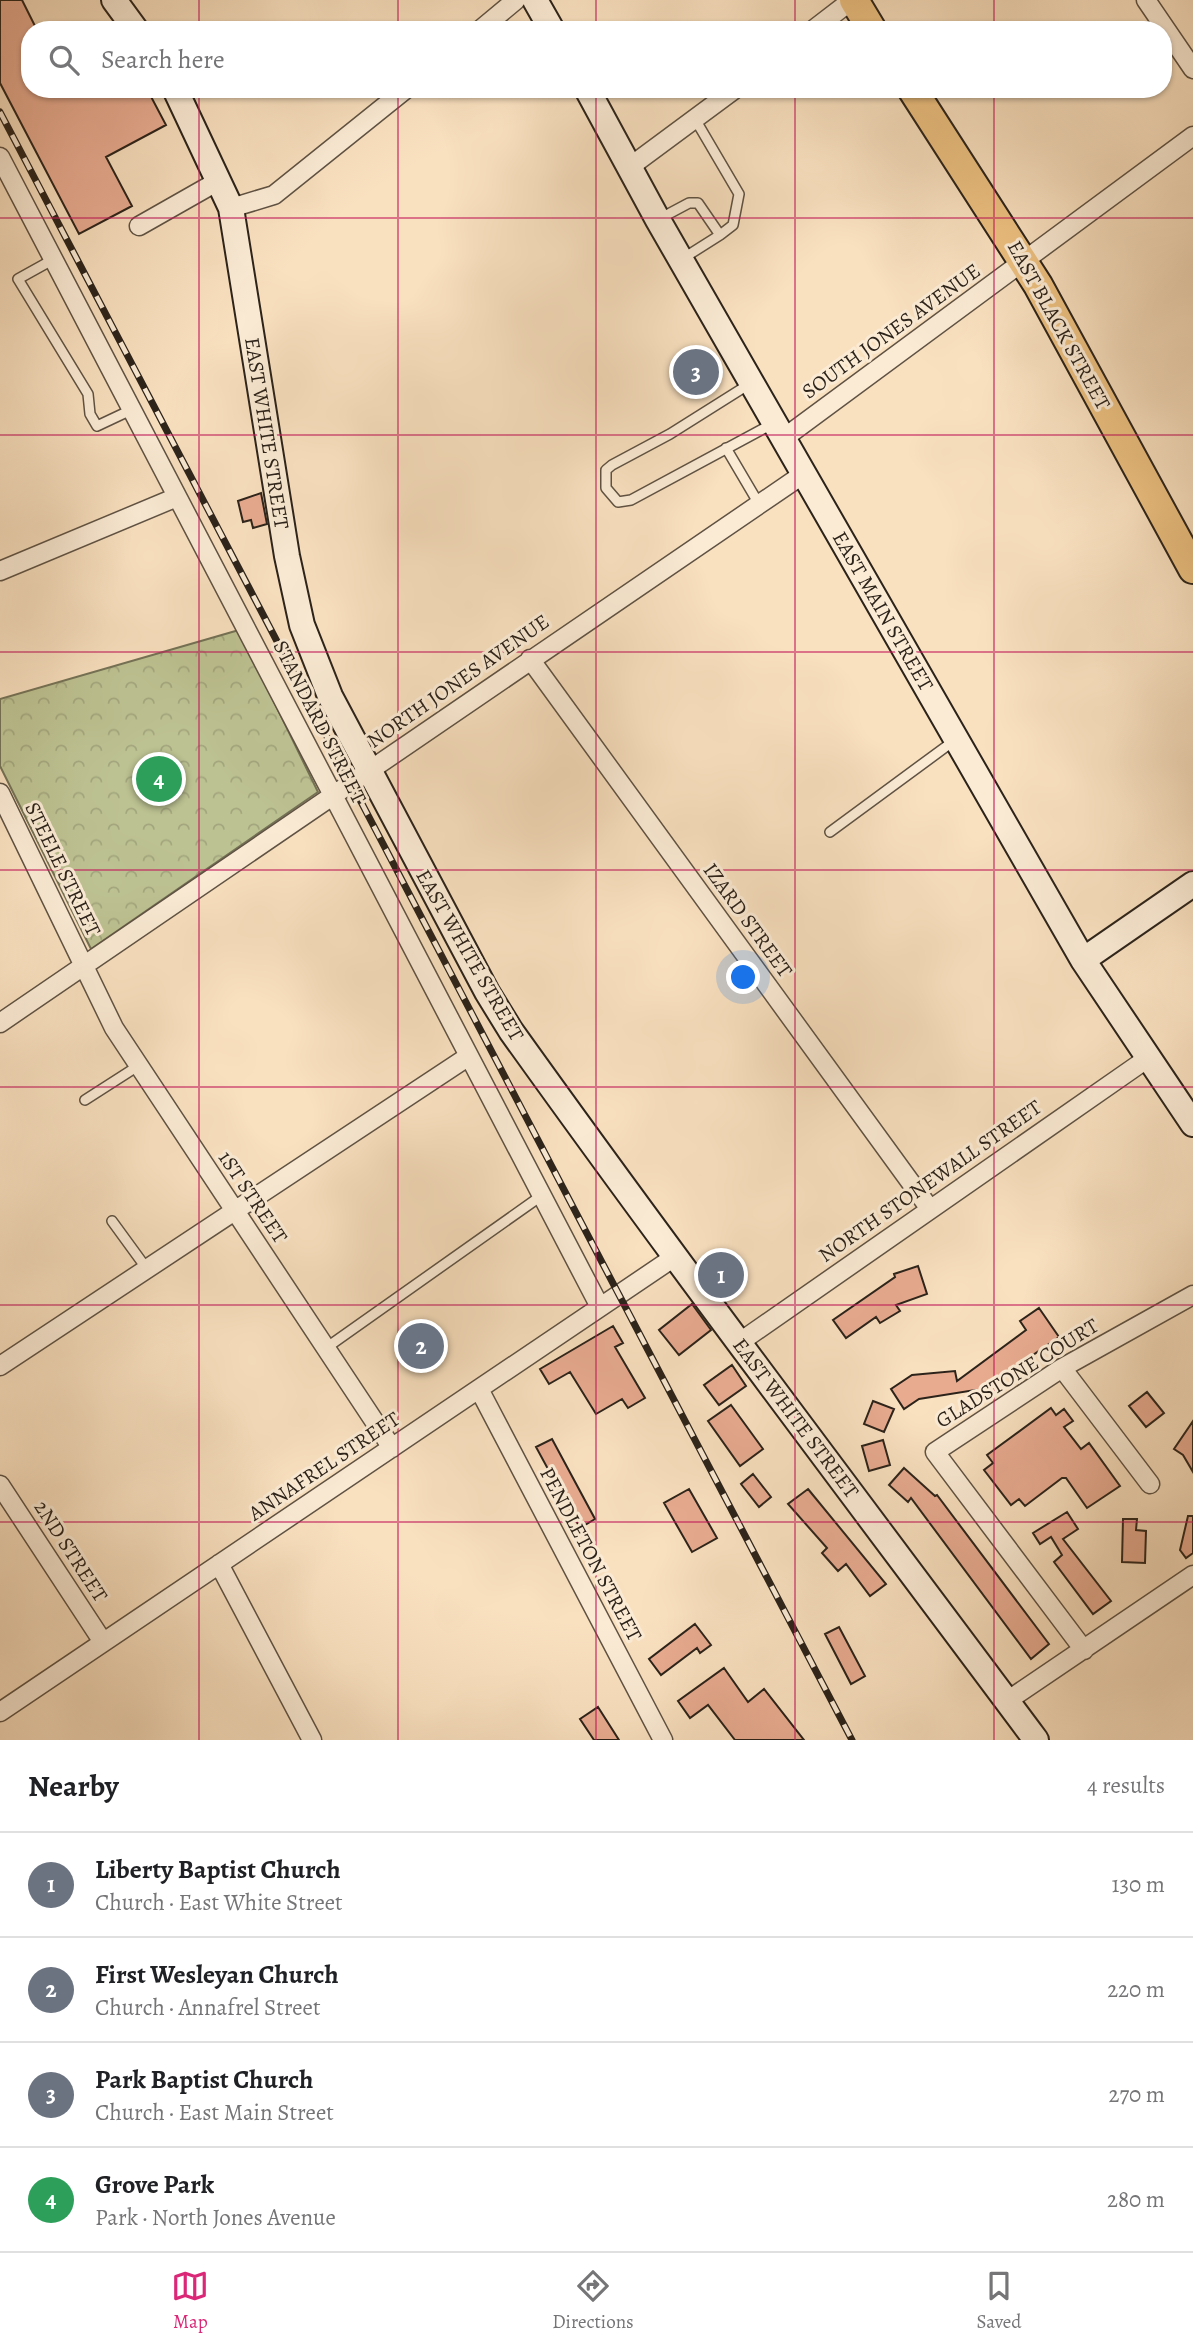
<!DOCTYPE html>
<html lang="en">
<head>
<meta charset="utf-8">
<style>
  :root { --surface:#fff; --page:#f2f2f2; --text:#202124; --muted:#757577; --line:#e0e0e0; --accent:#db2777 }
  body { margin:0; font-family:Alegreya,serif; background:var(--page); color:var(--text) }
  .you { position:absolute; left:744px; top:978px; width:24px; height:24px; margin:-18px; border:5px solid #fff; border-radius:50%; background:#1a73e8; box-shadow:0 0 0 10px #1a73e833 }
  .badge { display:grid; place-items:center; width:46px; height:46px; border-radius:50%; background:var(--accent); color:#fff; font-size:23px; font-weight:700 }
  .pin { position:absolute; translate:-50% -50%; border:4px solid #fff; box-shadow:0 2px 7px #0006 }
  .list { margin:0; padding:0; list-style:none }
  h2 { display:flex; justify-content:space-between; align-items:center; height:91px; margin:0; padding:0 28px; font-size:30px }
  h2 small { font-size:23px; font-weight:400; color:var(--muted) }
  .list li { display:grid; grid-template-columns:46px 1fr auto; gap:21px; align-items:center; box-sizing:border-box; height:105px; padding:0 28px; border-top:2px solid var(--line) }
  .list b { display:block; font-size:26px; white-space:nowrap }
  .list p { margin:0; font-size:23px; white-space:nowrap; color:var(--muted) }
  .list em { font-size:23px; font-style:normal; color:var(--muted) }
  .icon { flex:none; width:38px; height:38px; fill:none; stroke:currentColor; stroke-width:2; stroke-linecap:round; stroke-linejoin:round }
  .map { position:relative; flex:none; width:1193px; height:1740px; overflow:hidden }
  .search { position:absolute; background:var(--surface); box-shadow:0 2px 5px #0004; left:21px; right:21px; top:21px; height:77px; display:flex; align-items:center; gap:18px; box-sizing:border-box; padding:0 24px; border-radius:28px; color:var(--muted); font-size:26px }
  .sheet { height:511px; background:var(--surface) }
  nav { display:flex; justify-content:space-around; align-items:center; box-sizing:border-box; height:98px; border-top:2px solid var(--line); background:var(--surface); font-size:19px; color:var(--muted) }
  nav a { display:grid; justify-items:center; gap:4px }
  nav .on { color:var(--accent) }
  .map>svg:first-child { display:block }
  .park { fill:url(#park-crowns); stroke:#747256; stroke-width:2 }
  .building { fill:#e8ab90; stroke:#2c231a; stroke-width:2 }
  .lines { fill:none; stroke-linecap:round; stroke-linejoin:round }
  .lane-casing { stroke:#5f5243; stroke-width:12 }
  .street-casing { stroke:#5f5243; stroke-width:21 }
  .secondary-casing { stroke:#2c231a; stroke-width:28 }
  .primary-casing { stroke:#2c231a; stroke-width:32 }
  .lane { stroke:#fbebd5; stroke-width:9 }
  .street { stroke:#fbebd5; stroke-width:18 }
  .secondary { stroke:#fbebd5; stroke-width:24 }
  .primary { stroke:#ecc080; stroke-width:28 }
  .rail-casing { stroke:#2c231a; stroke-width:7 }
  .rail { stroke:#fbebd5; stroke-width:4.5; stroke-dasharray:13; stroke-linecap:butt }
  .grid { fill:none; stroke:#c2185b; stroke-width:2; stroke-opacity:0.55 }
  .labels { text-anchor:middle; stroke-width:6; stroke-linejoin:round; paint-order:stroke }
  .street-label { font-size:21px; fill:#2c231a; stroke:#fbebd5 }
</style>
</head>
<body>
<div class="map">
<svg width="1193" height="1740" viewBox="0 0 1193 1740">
  <defs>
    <pattern id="park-crowns" width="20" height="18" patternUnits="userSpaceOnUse" patternTransform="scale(1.75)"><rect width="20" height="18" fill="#bdc292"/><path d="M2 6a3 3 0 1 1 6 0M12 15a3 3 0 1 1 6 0" fill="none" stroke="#a3a67d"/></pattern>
  </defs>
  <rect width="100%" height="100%" fill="#f9e0bf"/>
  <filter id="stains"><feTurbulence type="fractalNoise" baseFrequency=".00286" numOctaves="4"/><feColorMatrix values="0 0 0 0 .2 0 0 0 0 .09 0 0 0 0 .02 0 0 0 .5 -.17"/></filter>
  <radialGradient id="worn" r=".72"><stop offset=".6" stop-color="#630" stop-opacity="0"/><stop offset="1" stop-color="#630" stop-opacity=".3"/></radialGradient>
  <!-- park -->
  <path class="park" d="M239,630L318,792L91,949L0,766V699Z"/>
  <!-- building -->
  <path class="building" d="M0,0H22L37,30H30V89H147L166,125L106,157L132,206L79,234L0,83Z
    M261,493L267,524L253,528L251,520L243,522L238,501Z
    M918,1266L927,1294L896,1305L900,1311L880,1323L876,1317L846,1338L833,1320L895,1277L894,1274Z
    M692,1304L711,1330L679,1355L659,1330Z
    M1039,1308L1059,1337L978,1393L975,1390L919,1399L904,1409L891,1389L912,1375L955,1371L957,1381L1026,1330L1020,1321Z
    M613,1326L623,1343L615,1347L645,1398L628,1408L622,1399L596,1414L570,1372L549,1384L540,1369Z
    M732,1365L746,1386L719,1405L704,1385Z
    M1147,1392L1164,1413L1146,1427L1129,1406Z
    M873,1401L894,1409L884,1432L864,1424Z
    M731,1405L763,1449L740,1466L708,1421Z
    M1051,1408L1056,1415L1064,1409L1073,1421L1064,1427L1081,1449L1089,1443L1120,1486L1087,1508L1066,1478H1062L1025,1506L1019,1499L1011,1505L984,1470L993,1463L987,1455Z
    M1193,1421V1472L1183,1455L1174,1449Z
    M552,1439L595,1519L580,1528L536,1447Z
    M883,1440L890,1465L869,1471L862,1446Z
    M904,1468L935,1496L937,1495L1049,1644L1031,1659L911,1498L908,1502L889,1485Z
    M753,1474L771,1497L759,1507L741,1484Z
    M689,1489L717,1538L692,1552L664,1503Z
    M808,1489L886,1584L870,1596L846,1564L838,1571L822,1553L827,1548L788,1504Z
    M1067,1512L1078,1529L1063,1539L1111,1601L1093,1614L1054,1562L1062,1555L1051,1537L1040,1544L1033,1533Z
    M1188,1516H1193V1553L1186,1558L1180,1550Z
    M1123,1519H1137L1136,1530L1146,1531L1145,1563L1122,1562Z
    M695,1624L711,1645L700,1653L697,1648L661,1675L649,1659Z
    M839,1627L865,1676L851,1684L825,1634Z
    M724,1668L748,1702L764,1689L804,1740H735L708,1705L690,1718L678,1701Z
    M598,1707L619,1740H594L580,1719Z"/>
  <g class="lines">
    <!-- lane casing -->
    <g class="lane-casing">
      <path id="lane" d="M695,119L739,194L733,225L720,235
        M659,219L689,203H698L720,235L682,259
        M54,259L18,279L88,394L90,414L97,426L131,410
        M751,383L670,434L612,465L606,470V488L618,502L631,500L774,423
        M726,448L759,504
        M830,832L955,740
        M85,1100L138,1066
        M112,1221L147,1269
        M326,1348L541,1196"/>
    </g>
    <!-- street casing -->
    <g class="street-casing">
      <path id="street" d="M1146,0L1193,69
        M480,30L516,0
        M813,30L852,0
        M0,157L600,1307
        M631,166L735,89
        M231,208L274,195L406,89
        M139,226L220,180
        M784,438L1193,136
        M0,571L177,497
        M530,659L930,1209
        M0,793L114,1028L392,1448
        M0,1023L805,473
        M740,1342L1148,1058
        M0,1366L469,1056
        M1062,1368L1150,1484
        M479,1389L663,1740
        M0,1485L103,1642
        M219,1564L312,1740
        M1084,1650L935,1452L1062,1368L1193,1295
        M1007,1701L1193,1575
        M0,1712L673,1258"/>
    </g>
    <!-- secondary casing -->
    <g class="secondary-casing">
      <path id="secondary" d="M114,0L136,30
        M535,0L552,30
        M175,89L231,208L287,556L302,625L330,696L487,992L511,1031C682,1270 860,1504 1036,1740
        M587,89L658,220L1083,960L1193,1124
        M1083,960L1193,884"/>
    </g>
    <!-- primary casing -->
    <g class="primary-casing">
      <path id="primary" d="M854,0L872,30
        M912,89L1038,285L1193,569"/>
    </g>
    <!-- lane -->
    <use href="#lane" class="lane"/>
    <!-- street -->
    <use href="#street" class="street"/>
    <!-- secondary -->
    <use href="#secondary" class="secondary"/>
    <!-- primary -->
    <use href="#primary" class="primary"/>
    <!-- rail casing -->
    <g class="rail-casing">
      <path id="rail" d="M0,112L852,1740"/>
    </g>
    <!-- rail -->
    <use href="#rail" class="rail"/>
  </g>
  <!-- grid -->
  <path class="grid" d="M199,0V30M398,0V30M596,0V30M795,0V30M994,0V30M199,89V1740M398,89V1740M596,89V1740M795,89V1740M994,89V1740M0,218H1193M0,435H1193M0,652H1193M0,870H1193M0,1087H1193M0,1305H1193M0,1522H1193"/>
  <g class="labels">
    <!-- street labels -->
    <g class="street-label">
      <text transform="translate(1059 325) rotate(61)" y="7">EAST BLACK STREET</text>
      <text transform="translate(891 331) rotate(-36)" y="7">SOUTH JONES AVENUE</text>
      <text transform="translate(267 433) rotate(81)" y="7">EAST WHITE STREET</text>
      <text transform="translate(883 611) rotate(60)" y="7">EAST MAIN STREET</text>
      <text transform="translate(458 681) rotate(-35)" y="7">NORTH JONES AVENUE</text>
      <text transform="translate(320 722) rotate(63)" y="7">STANDARD STREET</text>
      <text transform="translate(63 869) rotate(64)" y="7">STEELE STREET</text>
      <text transform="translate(748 920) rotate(54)" y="7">IZARD STREET</text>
      <text transform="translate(470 955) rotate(60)" y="7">EAST WHITE STREET</text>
      <text transform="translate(930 1181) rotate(-35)" y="7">NORTH STONEWALL STREET</text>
      <text transform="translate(253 1197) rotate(56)" y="7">1ST STREET</text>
      <text transform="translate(1017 1373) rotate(-32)" y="7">GLADSTONE COURT</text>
      <text transform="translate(796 1418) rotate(53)" y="7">EAST WHITE STREET</text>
      <text transform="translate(324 1466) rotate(-34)" y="7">ANNAFREL STREET</text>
      <text transform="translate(71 1551) rotate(57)" y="7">2ND STREET</text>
      <text transform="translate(591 1554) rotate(62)" y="7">PENDLETON STREET</text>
    </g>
  </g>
  <rect width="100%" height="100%" filter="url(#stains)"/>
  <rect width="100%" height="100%" fill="url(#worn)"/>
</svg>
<div class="you"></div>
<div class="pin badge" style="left:721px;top:1275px;background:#6b7280">1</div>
<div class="pin badge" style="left:421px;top:1346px;background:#6b7280">2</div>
<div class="pin badge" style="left:696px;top:372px;background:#6b7280">3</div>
<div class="pin badge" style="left:159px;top:779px;background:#2e9e5b">4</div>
<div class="search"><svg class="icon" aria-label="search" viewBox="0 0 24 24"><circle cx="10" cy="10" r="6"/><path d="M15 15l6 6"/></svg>Search here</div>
</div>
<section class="sheet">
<h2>Nearby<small>4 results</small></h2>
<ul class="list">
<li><span class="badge" style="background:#6b7280">1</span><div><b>Liberty Baptist Church</b><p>Church · East White Street</p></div><em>130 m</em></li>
<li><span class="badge" style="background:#6b7280">2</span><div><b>First Wesleyan Church</b><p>Church · Annafrel Street</p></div><em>220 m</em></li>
<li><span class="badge" style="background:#6b7280">3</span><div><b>Park Baptist Church</b><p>Church · East Main Street</p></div><em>270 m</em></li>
<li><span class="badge" style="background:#2e9e5b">4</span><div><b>Grove Park</b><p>Park · North Jones Avenue</p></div><em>280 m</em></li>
</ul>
</section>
<nav>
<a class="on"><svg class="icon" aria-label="map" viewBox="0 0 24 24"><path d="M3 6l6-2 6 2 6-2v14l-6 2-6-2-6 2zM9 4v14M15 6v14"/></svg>Map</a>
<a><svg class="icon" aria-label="directions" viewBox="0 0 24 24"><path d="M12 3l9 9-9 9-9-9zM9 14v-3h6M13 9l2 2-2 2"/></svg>Directions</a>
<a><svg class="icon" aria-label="saved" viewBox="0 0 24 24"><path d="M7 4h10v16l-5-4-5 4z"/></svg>Saved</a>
</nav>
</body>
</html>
